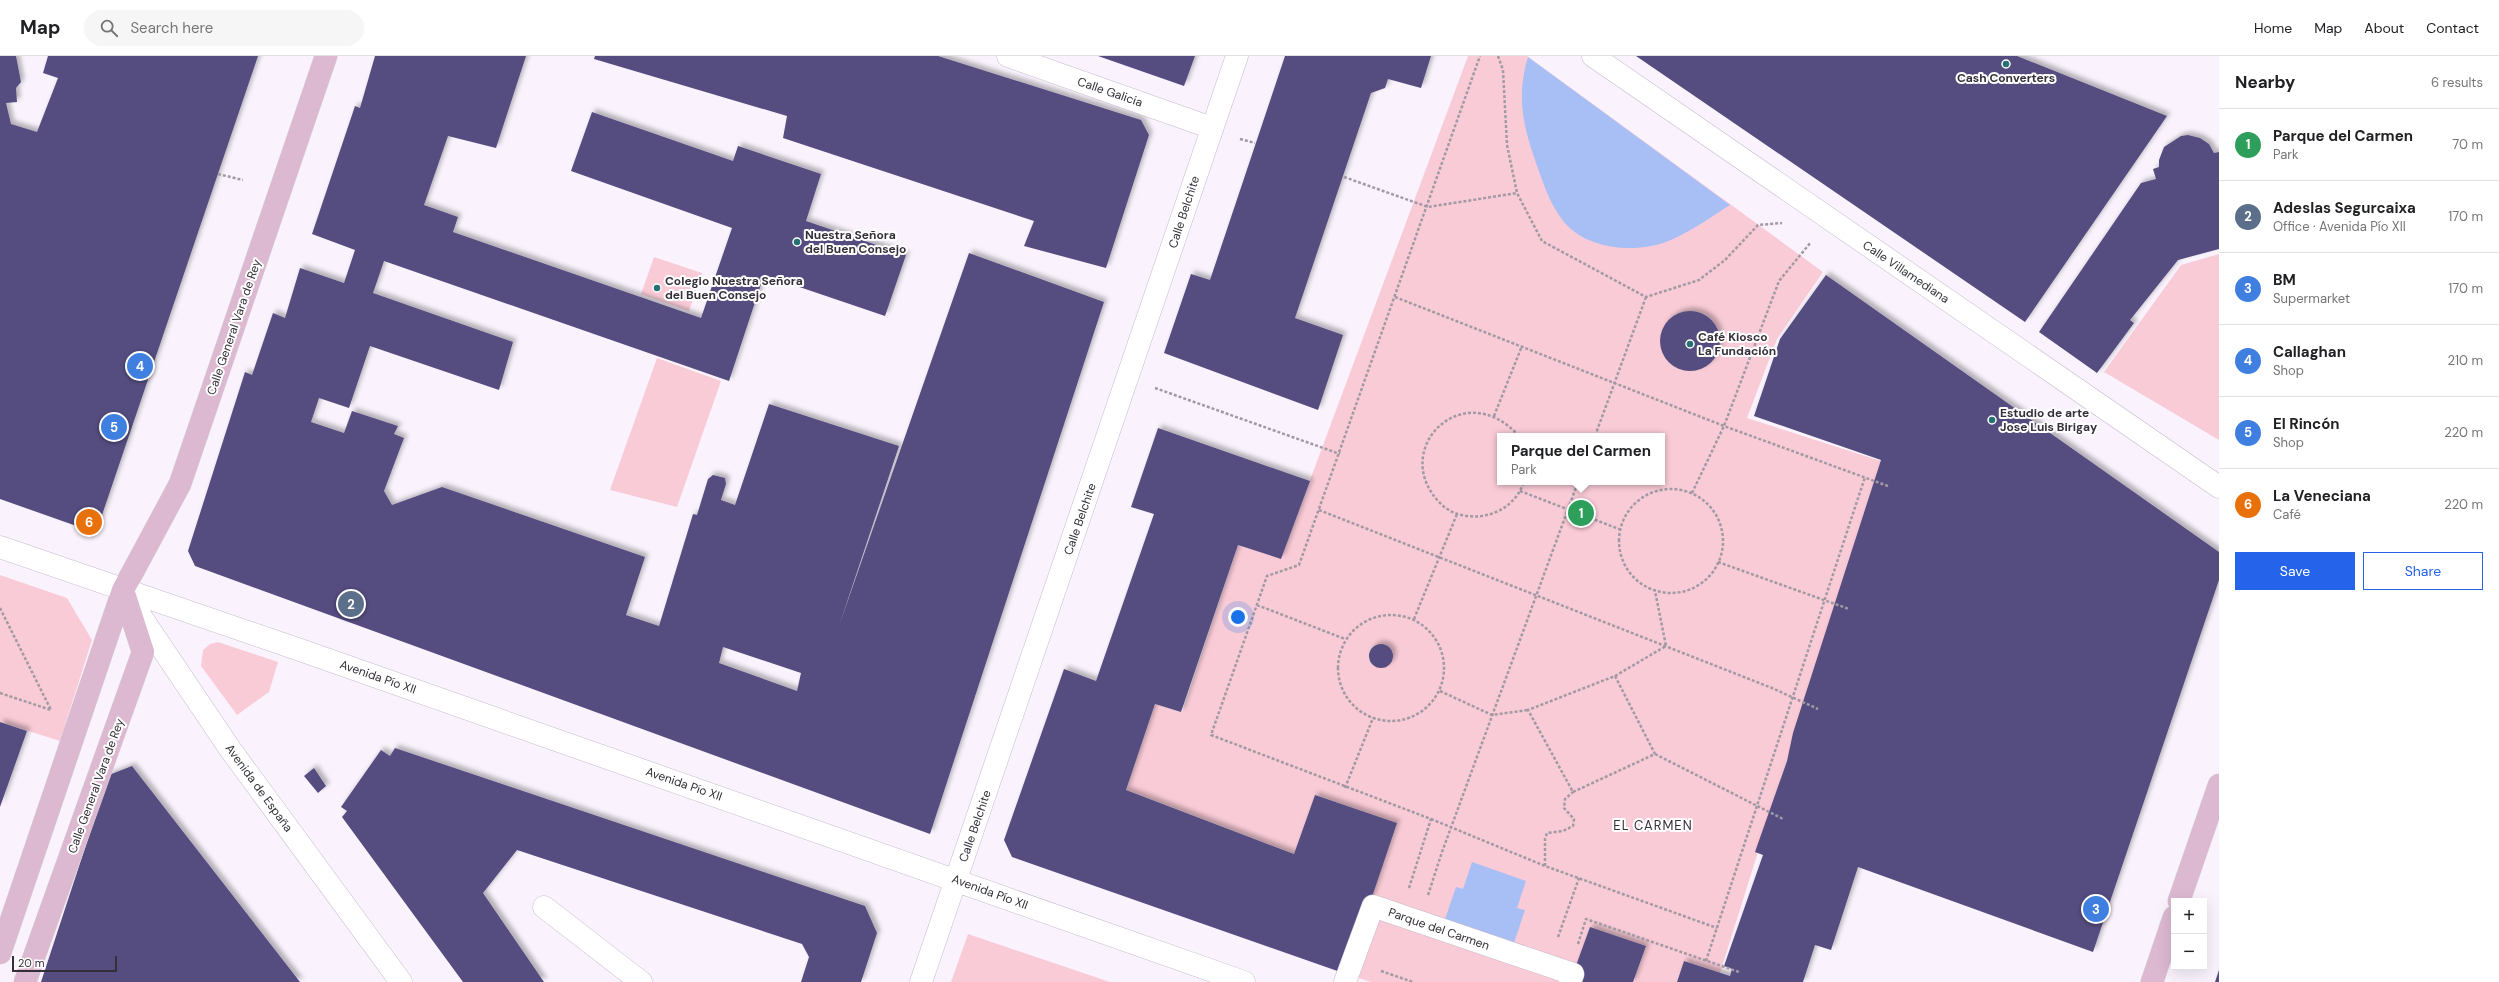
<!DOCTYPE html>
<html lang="en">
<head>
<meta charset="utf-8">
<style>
  :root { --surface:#fff; --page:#f6f6f6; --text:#202124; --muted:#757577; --line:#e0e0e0; --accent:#2563eb }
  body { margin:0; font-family:"DM Sans",sans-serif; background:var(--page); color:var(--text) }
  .controls { position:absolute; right:12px; bottom:12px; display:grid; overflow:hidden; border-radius:0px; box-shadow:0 4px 16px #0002 }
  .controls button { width:36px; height:36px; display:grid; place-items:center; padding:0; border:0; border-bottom:1px solid var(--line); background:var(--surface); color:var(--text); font:20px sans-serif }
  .scale { position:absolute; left:12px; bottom:10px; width:105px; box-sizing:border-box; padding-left:4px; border:2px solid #352f39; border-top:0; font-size:11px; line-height:14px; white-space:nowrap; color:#352f39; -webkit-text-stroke:3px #fff; paint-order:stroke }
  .you { position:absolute; left:1238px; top:561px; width:14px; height:14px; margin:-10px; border:3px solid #fff; border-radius:50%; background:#1a73e8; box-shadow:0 0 0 6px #1a73e833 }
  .badge { display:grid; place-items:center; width:26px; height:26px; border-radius:50%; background:var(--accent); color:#fff; font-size:13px; font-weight:700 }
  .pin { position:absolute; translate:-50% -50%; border:2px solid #fff; box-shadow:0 1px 4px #0006 }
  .popup { position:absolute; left:1497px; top:377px; width:168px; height:52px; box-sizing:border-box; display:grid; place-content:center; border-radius:0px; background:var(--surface); filter:drop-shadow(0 1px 3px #0005); font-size:13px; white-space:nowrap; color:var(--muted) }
  .popup b { font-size:15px; color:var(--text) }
  .popup::after { content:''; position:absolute; left:50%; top:100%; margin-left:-8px; border:8px solid transparent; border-top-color:var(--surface) }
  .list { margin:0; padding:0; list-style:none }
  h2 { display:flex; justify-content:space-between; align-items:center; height:52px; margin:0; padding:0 16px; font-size:17px }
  h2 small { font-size:13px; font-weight:400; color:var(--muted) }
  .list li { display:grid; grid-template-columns:26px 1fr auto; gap:12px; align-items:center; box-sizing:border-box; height:72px; padding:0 16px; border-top:1px solid var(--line) }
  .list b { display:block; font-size:15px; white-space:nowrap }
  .list p { margin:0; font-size:13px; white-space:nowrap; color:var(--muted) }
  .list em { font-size:13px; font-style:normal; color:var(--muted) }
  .actions { display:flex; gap:8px; padding:12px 16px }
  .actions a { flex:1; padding:9px 0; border:1px solid var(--accent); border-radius:0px; text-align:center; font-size:14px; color:var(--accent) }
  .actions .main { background:var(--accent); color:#fff }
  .icon { flex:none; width:22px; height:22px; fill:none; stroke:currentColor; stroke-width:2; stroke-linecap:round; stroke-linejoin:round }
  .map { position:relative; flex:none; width:2219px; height:926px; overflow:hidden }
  header { display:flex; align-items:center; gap:24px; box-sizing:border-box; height:56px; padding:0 20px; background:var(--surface); border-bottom:1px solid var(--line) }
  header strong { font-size:19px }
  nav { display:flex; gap:22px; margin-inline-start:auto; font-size:14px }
  .search { width:280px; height:36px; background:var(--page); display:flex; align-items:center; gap:10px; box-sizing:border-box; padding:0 14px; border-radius:22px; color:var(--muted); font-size:15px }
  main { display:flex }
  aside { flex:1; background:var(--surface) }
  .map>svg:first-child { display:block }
  .green { fill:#f9cbd7; fill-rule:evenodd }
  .water { fill:#a7bff4 }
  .building { fill:#554d7f; fill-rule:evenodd; filter:url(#shadow) }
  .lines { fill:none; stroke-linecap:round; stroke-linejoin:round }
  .minor-casing { stroke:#c7b8cf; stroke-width:23 }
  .major-casing { stroke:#d3d1d3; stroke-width:23 }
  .path { stroke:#a19aa4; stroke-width:2.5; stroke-dasharray:3 2; stroke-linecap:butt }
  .minor { stroke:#fff; stroke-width:22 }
  .major { stroke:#dcb8d1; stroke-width:22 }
  .poi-dot { fill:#267171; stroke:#fff; stroke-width:1.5 }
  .labels { text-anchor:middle; stroke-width:4; stroke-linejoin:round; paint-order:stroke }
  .poi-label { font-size:12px; font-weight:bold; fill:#352f39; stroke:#fff; text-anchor:start }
  .street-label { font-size:12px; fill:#352f39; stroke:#fff }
  .neighbourhood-label { font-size:13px; letter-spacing:1px; fill:#352f39; stroke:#fff }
</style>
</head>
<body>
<header>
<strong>Map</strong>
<div class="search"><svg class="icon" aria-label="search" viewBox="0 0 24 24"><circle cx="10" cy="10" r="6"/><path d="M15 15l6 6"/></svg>Search here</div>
<nav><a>Home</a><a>Map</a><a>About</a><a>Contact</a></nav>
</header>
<main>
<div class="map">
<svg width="2219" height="926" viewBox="0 0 2219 926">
  <defs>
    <filter id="shadow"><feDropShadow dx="3.5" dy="-3.5" stdDeviation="2" flood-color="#0004"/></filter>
  </defs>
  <rect width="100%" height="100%" fill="#faf3fd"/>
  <!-- green -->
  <path class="green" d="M1468,0H1527L1823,216L1777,283L1747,362L1881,405L1720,917L1684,905L1677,926H1633L1645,890L1590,871L1570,926H1371L1346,918L1396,767L1315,739L1294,798L1126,734L1155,648L1182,656L1238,489L1281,502ZM1500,380H1662V426H1500Z
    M2219,198V384L2104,316L2181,209Z
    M654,201L702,217L689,255L641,238Z
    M657,302L721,325L677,451L610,434Z
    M0,519L67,542L92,584L60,685L0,666Z
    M218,586L278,606L269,636L237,659L201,610L203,594L210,588Z
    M968,878L1110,926H951Z"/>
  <!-- water -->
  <path class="water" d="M1528,1L1730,149C1711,161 1693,174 1673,183C1639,199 1584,195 1561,162C1549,146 1543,126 1536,107C1523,69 1516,41 1528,1Z
    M1472,806L1526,825L1517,852L1525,854L1512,893L1443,869L1456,831L1463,833Z"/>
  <!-- building -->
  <path class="building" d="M0,0H16L21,26L16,32L17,46L6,47L11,68L37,76L58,22L43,17L48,0H258L102,459L99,466L85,473L0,443Z
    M375,0H526L496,92L448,80L424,149L458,161L453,176L701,262L732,172L571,115L592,56L733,105L738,90L821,118L806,165L906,199L885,260L764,219L729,325L384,205L373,237L513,286L499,334L370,290L349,352L319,342L311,366L344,377L352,355L398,370L394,378L404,382L384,435L392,449L442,431L645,501L626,559L659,570L693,458L697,459L708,423L713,419L725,422L726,428L721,444L735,449L769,348L899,390L839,570L969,197L1104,246L930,778L195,510L188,495L245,316L252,319L273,257L285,262L300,212L344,227L355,194L312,178L355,50L360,52ZM723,591L801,617L797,635L719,607Z
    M595,0H938L1141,64L1149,79L1106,212L1024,190L1034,165L783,82L787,60L594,3Z
    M1098,0H1195L1184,30Z
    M1285,0H1431L1421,32L1388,23L1385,32L1371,37L1295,262L1343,279L1318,354L1164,297L1191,218L1210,224Z
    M1636,0H2017L2167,60L2025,266Z
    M2188,79L2200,82L2209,88L2214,97L2219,96V193L2178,204L2130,264L2134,267L2097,317L2039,276L2141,127L2156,123L2153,113L2159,111V104L2164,91L2181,80Z
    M1826,219L2219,496V524L2093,896L1858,811L1831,894L1815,889L1803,926H1677L1684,905L1730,920L1732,913L1724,910L1763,799L1755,796L1787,705L1793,677L1881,404L1754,360L1780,283Z
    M1660 285a30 30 0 1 1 60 0a30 30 0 1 1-60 0Z
    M1158,372L1310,425L1281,503L1238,489L1181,656L1155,648L1126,734L1294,798L1315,739L1397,767L1346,918L1012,801L1004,784L1064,613L1096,625L1154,458L1131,451Z
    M1369 600a12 12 0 1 1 24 0a12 12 0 1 1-24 0Z
    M0,666L27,675L0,751Z
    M395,692L865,850L877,877L861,926H801L809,901L802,888L517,794L483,837L544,926H463L342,761L347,755L341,751L381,694L390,700Z
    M132,710L300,926H41L109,719Z
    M314,712L326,730L318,737L304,720Z
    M1590,871L1646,890L1633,926H1570Z
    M2219,914V926H2215Z"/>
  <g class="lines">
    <!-- minor casing -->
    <g class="minor-casing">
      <path id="minor" d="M1008,0L1212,72
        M1593,0L2219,431
        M0,491L306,596L1244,926
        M129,543L230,693L401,926
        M544,851L641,926
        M921,926L1237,0
        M1345,926L1373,850L1573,918L1570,926"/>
    </g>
    <!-- major casing -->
    <g class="major-casing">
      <path id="major" d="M2179,845L2219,729
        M0,897L123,534L180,428L326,0
        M25,926L143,596L123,534
        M2152,926L2174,861"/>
    </g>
    <!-- path -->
    <path class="path" d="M1498,0L1503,14L1507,89L1517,137L1542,185L1646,241L1699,224L1725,204L1758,169L1782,167
      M1240,83L1255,87
      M218,118L243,124
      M1344,121L1428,151L1517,137
      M1395,241L1724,370L1888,430
      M1155,332L1340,398
      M1494,360L1522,290
      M1519,380C1463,318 1388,394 1440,447C1450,458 1467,462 1482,460C1502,457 1517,445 1524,426
      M1595,380L1646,241
      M1619 485a52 52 0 1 1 104 0a52 52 0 1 1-104 0Z
      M1520,435L1619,473
      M1692,437L1724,370L1779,225L1811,186
      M1319,454L1772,632L1818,653
      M1718,506L1849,553
      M1257,549L1345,583
      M0,552L51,654
      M1338 612a53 53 0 1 1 106 0a53 53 0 1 1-106 0Z
      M1414,563L1457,458
      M1615,620L1655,698L1573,736L1528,654L1615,620L1666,590L1655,535
      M1440,635L1492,659L1528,654
      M0,637L51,654
      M1655,698L1783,763
      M1345,732L1373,662
      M1431,763L1545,810L1717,872
      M1545,810V783L1547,777L1563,775L1573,770L1574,763L1564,752L1565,743L1573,736
      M1409,832L1431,763L1211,679L1267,520L1299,509L1480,0
      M1428,839L1442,796L1578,426
      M1558,881L1579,822
      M1578,888L1586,863L1739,916
      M1706,905L1865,421
      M1381,915L1413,926"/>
    <!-- minor -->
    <use href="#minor" class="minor"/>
    <!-- major -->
    <use href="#major" class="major"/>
  </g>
  <!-- markers -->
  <g class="poi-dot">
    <circle cx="2006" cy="8" r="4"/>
    <circle cx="797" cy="186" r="4"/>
    <circle cx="657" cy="232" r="4"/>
    <circle cx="1690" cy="288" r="4"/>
    <circle cx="1992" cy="364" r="4"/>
  </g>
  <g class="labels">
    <!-- poi labels -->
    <g class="poi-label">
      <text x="2006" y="26" text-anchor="middle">Cash Converters</text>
      <text x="805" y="183">Nuestra Señora<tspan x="805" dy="14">del Buen Consejo</tspan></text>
      <text x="665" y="229">Colegio Nuestra Señora<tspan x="665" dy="14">del Buen Consejo</tspan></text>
      <text x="1698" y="285">Café Kiosco<tspan x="1698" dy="14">La Fundación</tspan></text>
      <text x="2000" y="361">Estudio de arte<tspan x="2000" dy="14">Jose Luis Birigay</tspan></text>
    </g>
    <!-- street labels -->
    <g class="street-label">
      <text transform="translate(1110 36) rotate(19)" y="4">Calle Galicia</text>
      <text transform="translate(1184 156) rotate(-72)" y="4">Calle Belchite</text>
      <text transform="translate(1906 216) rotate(34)" y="4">Calle Villamediana</text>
      <text transform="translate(234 271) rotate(-71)" y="4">Calle General Vara de Rey</text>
      <text transform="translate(1080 463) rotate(-71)" y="4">Calle Belchite</text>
      <text transform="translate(378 621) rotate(19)" y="4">Avenida Pío XII</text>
      <text transform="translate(684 728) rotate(19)" y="4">Avenida Pío XII</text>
      <text transform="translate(96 730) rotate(-70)" y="4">Calle General Vara de Rey</text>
      <text transform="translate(259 732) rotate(54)" y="4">Avenida de España</text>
      <text transform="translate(975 770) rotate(-71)" y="4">Calle Belchite</text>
      <text transform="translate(990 836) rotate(20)" y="4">Avenida Pío XII</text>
      <text transform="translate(1439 873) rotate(19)" y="4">Parque del Carmen</text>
    </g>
    <!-- neighbourhood labels -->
    <g class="neighbourhood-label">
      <text x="1653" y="774">EL CARMEN</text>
    </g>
  </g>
</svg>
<div class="controls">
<button>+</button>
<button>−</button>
</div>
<div class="scale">20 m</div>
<div class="you"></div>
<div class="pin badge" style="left:1581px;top:457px;background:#2e9e5b">1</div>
<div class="popup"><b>Parque del Carmen</b>Park</div>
<div class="pin badge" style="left:351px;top:548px;background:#5c6f8a">2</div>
<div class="pin badge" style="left:2096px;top:853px;background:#3f7fe0">3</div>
<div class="pin badge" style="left:140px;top:310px;background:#3f7fe0">4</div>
<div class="pin badge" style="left:114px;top:371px;background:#3f7fe0">5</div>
<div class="pin badge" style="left:89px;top:466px;background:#e8710a">6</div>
</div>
<aside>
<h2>Nearby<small>6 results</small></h2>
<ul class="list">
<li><span class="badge" style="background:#2e9e5b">1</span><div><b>Parque del Carmen</b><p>Park</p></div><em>70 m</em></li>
<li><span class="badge" style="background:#5c6f8a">2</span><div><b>Adeslas Segurcaixa</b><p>Office · Avenida Pío XII</p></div><em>170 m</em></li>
<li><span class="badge" style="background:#3f7fe0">3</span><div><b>BM</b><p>Supermarket</p></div><em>170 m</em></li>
<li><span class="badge" style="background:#3f7fe0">4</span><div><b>Callaghan</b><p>Shop</p></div><em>210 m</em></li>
<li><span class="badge" style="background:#3f7fe0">5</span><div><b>El Rincón</b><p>Shop</p></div><em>220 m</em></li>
<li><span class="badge" style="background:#e8710a">6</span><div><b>La Veneciana</b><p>Café</p></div><em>220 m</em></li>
</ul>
<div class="actions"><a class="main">Save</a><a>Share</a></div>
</aside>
</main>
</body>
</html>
